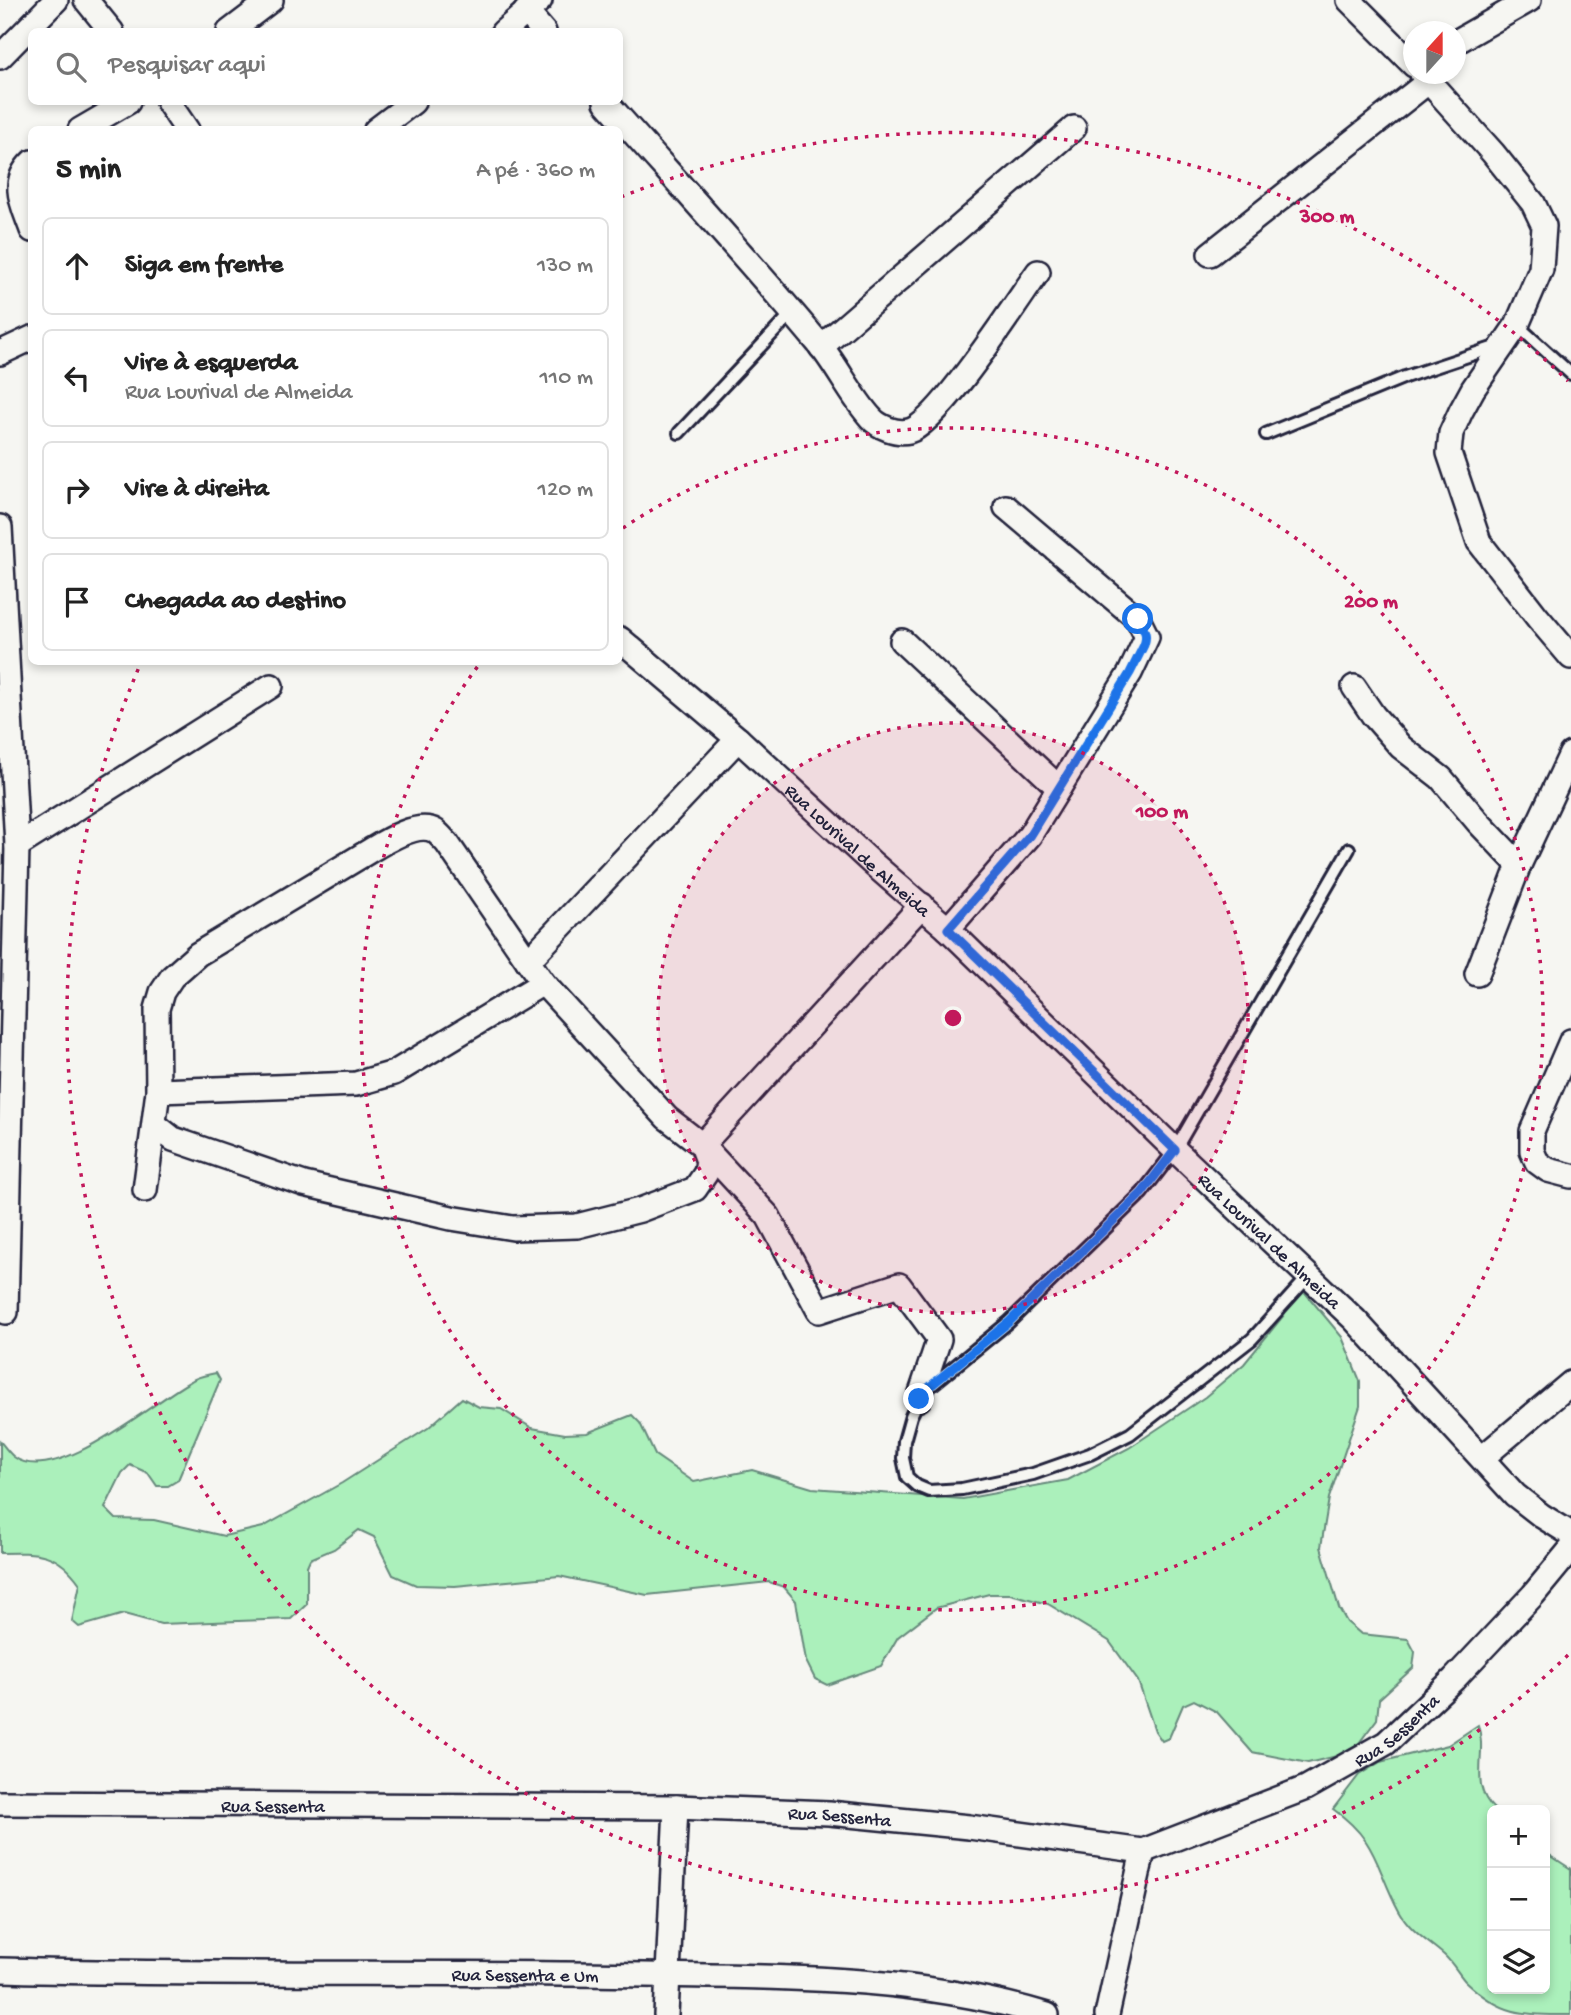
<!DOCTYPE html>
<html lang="pt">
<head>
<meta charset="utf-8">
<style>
  :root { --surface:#fff; --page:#f6f6f6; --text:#222; --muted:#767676; --line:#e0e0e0 }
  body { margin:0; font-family:"Gochi Hand",sans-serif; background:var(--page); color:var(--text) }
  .controls { position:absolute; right:21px; bottom:21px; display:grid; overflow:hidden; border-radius:10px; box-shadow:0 4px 10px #0003 }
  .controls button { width:63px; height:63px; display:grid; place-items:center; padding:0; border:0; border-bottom:2px solid var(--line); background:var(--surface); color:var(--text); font:35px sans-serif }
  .compass { position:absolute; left:1403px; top:21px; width:63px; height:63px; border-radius:50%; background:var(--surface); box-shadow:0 4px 10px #0003; rotate:21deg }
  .stop { position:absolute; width:21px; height:21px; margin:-16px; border:5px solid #1a73e8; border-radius:50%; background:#fff }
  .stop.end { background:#1a73e8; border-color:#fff; box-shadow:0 2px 7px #0008 }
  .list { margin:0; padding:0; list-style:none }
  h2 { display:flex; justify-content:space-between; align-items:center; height:91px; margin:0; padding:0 28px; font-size:30px }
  h2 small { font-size:23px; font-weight:400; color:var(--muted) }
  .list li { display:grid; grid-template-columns:46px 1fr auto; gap:21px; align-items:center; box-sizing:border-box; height:98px; margin:0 14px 14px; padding:0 14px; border:2px solid var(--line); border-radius:10px }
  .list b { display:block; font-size:26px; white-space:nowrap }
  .list p { margin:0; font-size:23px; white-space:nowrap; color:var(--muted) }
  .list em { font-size:23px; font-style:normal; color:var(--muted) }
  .icon { flex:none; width:38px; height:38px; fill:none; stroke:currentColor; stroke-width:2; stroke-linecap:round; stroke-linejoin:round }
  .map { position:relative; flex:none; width:1571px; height:2015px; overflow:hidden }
  .search { position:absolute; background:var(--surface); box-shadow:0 4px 10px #0003; left:28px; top:28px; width:595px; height:77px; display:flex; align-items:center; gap:18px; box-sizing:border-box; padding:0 24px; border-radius:10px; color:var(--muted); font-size:26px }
  .panel { position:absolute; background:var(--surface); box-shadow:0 4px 10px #0003; left:28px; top:126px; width:595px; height:539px; border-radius:10px }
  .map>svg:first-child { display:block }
  .green { fill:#abf0bb; stroke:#66897b; stroke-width:2 }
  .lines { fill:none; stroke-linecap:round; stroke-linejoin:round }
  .lane-casing { stroke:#22223b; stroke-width:16 }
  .street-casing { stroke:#22223b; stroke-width:28 }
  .lane { stroke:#f6f6f2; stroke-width:10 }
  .street { stroke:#f6f6f2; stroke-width:23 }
  .route { stroke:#1a73e8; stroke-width:9 }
  .ring { fill:none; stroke:#c2185b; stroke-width:3.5; stroke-dasharray:3.5 7 }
  .labels { text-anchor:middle; stroke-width:7; stroke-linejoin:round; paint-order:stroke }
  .street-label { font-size:19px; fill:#22223b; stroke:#f6f6f2 }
  .centre { fill:#c2185b; stroke:#f6f6f2; stroke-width:3.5 }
  .ring-label { font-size:21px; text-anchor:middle; font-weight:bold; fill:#c2185b; stroke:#f6f6f2; stroke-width:7; stroke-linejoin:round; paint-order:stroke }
</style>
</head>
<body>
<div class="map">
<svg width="1571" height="2015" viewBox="0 0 1571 2015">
  <rect width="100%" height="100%" fill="#f6f6f2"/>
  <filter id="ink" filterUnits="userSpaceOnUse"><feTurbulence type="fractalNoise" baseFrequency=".0143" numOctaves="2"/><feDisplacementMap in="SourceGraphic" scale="14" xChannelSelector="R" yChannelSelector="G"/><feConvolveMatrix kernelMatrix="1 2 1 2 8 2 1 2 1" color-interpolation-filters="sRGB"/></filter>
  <g filter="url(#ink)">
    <!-- green -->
    <path class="green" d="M1298,1284L1342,1337L1360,1381V1406L1329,1498L1321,1547L1339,1608L1347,1622L1361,1634L1408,1639L1415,1652L1413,1668L1379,1699L1377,1719L1359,1743L1337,1756L1308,1763L1252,1752L1217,1712L1194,1700L1183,1705L1169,1738L1162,1741L1155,1731L1138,1681L1109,1641L1048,1604L1010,1594H989L936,1608L898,1637L881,1666L827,1685L815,1679L806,1661L796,1601L784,1587L769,1582L647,1595L559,1576L455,1586L416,1585L393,1575L374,1537L359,1530L334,1549L310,1559L307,1566V1604L291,1619L161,1624L124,1614L79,1627L72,1621L80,1584C57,1551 37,1552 0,1553V1441C4,1446 9,1453 14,1457C55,1488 154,1401 191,1381C198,1376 208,1375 216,1373L220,1380L178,1480L168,1486H157L148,1473L130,1465L122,1473L105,1508L116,1519L154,1520L224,1536L263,1527L342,1483L428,1428L462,1398L479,1407L501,1409L532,1428L565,1434L587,1433L632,1415L640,1423L655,1455L694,1482L752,1470L812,1488L963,1499L1068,1480L1129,1448L1205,1397L1244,1364L1284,1315Z
      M1478,1725C1488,1755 1468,1785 1495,1810H1492V1989H1545V1852L1571,1869V2015C1521,2015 1501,2015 1465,1981C1458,1973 1452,1962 1444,1955C1428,1941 1410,1931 1399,1911C1375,1866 1378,1841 1333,1809L1359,1775L1380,1762L1448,1745Z"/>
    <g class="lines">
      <!-- lane casing -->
      <g class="lane-casing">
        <path id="lane" d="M1517,325L1571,374
          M679,433L792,313
          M1266,434L1405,377L1498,346
          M1309,1276L1252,1339L1130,1434L1090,1454L1033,1474L962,1489L929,1491L917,1486L907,1477L903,1458L904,1441L911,1416L922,1393L1009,1322L1142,1193L1175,1150L1349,849"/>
      </g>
      <!-- street casing -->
      <g class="street-casing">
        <g id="street">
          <path d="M86,0L112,32"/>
          <path d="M1349,0L1414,65"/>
          <path d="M526,11L544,32"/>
          <path d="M229,32L271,0"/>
          <path d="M503,32L540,0"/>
          <path d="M1456,42L1529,0"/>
          <path d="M0,57L56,0"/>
          <path d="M1422,74L1493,153L1533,203L1544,226L1541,269L1517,325L1473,389L1461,411L1451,433L1449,453L1479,542L1538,618L1571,657"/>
          <path d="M168,102L187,130"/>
          <path d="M606,102C677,182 750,261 819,344C838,367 851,396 871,418C879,427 896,434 909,431C939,423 1016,303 1038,272"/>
          <path d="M80,130L128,102"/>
          <path d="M376,130L413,102"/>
          <path d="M32,162C10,183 23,205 32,230"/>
          <path d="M1210,254L1429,81"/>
          <path d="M821,347L1074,128"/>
          <path d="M0,353L32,338"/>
          <path d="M0,527L17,846L6,1312"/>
          <path id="s1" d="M620,639L738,739L871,862L948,929L1175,1150L1355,1320L1515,1495L1542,1516L1571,1534"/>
          <path d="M902,641L1059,788"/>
          <path d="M1354,687L1373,715L1401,747L1441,778L1478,822L1519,865"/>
          <path d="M17,846L271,686"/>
          <path d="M948,929L1030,835L1130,673L1147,637L1138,619L1006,507"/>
          <path d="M528,961L738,739"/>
          <path d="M1477,974L1519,865L1571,754"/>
          <path d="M1571,1041L1532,1131V1151L1537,1162L1548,1170L1571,1176"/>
          <path d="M158,1091L356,1084L394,1073L543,983"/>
          <path d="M145,1190L158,1091L157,1009L162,992L172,977L198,954L371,850C386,841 418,821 435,831C439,834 443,839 447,843L543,983L667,1118L702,1145L708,1161L706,1173L695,1189L640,1210L577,1226L513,1228L451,1218L304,1184L173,1139L154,1124"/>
          <path d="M919,1399L939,1339L899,1285L819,1311L768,1216L702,1145L922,905"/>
          <path d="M1482,1458L1571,1383"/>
          <path id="s2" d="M0,1803L676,1807L829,1813L969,1827L1143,1851L1306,1788L1386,1743L1454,1679L1533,1595L1571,1549"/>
          <path id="s3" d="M0,1970C214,1976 429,1971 644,1975C778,1977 917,1975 1047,2015"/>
          <path d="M666,2015L676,1807"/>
          <path d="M1107,2015L1143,1851"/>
        </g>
      </g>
      <!-- lane -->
      <use href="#lane" class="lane"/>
      <!-- street -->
      <use href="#street" class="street"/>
    </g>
  </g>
  <g class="lines" filter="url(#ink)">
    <!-- route -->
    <path class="route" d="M919,1399L922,1393L1009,1322L1142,1193L1175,1150L948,929L1030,835L1130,673L1144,645C1148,634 1144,629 1138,619"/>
  </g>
  <!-- distance rings -->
  <circle cx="953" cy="1018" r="295" fill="#c2185b" fill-opacity=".12"/>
  <g class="ring">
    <circle cx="953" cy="1018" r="295"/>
    <path d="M623 528A591 591 0 1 1 481 662"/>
    <path d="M1568 1655A886 886 0 0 1 140 665M621 197A886 886 0 0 1 1568 381"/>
  </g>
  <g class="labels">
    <!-- street labels -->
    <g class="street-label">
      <text dy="7" stroke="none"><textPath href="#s1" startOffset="318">Rua Lourival de Almeida</textPath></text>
      <text dy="7" stroke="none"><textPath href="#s1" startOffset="886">Rua Lourival de Almeida</textPath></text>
      <text dy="7" stroke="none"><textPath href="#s2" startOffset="1428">Rua Sessenta</textPath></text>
      <text dy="7" stroke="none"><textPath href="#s2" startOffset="273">Rua Sessenta</textPath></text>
      <text dy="7" stroke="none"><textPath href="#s2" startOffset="840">Rua Sessenta</textPath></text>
      <text dy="7" stroke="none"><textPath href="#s3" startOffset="525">Rua Sessenta e Um</textPath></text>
    </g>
  </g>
  <circle cx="953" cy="1018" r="10" class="centre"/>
  <g class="ring-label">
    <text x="1327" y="222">300 m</text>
    <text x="1371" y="607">200 m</text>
    <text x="1162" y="817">100 m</text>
  </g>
</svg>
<div class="controls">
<button>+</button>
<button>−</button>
<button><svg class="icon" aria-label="layers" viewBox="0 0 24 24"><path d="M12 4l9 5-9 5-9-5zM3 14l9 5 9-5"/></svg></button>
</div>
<svg class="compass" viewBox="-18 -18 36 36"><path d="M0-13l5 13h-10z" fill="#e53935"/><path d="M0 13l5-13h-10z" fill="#767676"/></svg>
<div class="stop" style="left:1138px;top:619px"></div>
<div class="stop end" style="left:919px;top:1399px"></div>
<div class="search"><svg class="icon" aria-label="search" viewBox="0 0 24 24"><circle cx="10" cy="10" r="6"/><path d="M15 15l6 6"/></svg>Pesquisar aqui</div>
<section class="panel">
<h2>5 min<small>A pé · 360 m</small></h2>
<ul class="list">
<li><svg class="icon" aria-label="ahead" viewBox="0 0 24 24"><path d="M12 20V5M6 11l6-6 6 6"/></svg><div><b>Siga em frente</b></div><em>130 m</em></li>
<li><svg class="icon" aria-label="left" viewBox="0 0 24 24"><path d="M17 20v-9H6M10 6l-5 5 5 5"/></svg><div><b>Vire à esquerda</b><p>Rua Lourival de Almeida</p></div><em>110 m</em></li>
<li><svg class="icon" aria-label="right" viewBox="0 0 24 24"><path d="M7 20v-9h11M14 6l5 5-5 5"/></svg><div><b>Vire à direita</b></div><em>120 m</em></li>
<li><svg class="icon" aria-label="arrive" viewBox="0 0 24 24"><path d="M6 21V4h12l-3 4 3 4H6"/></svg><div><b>Chegada ao destino</b></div></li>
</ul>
</section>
</div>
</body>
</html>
